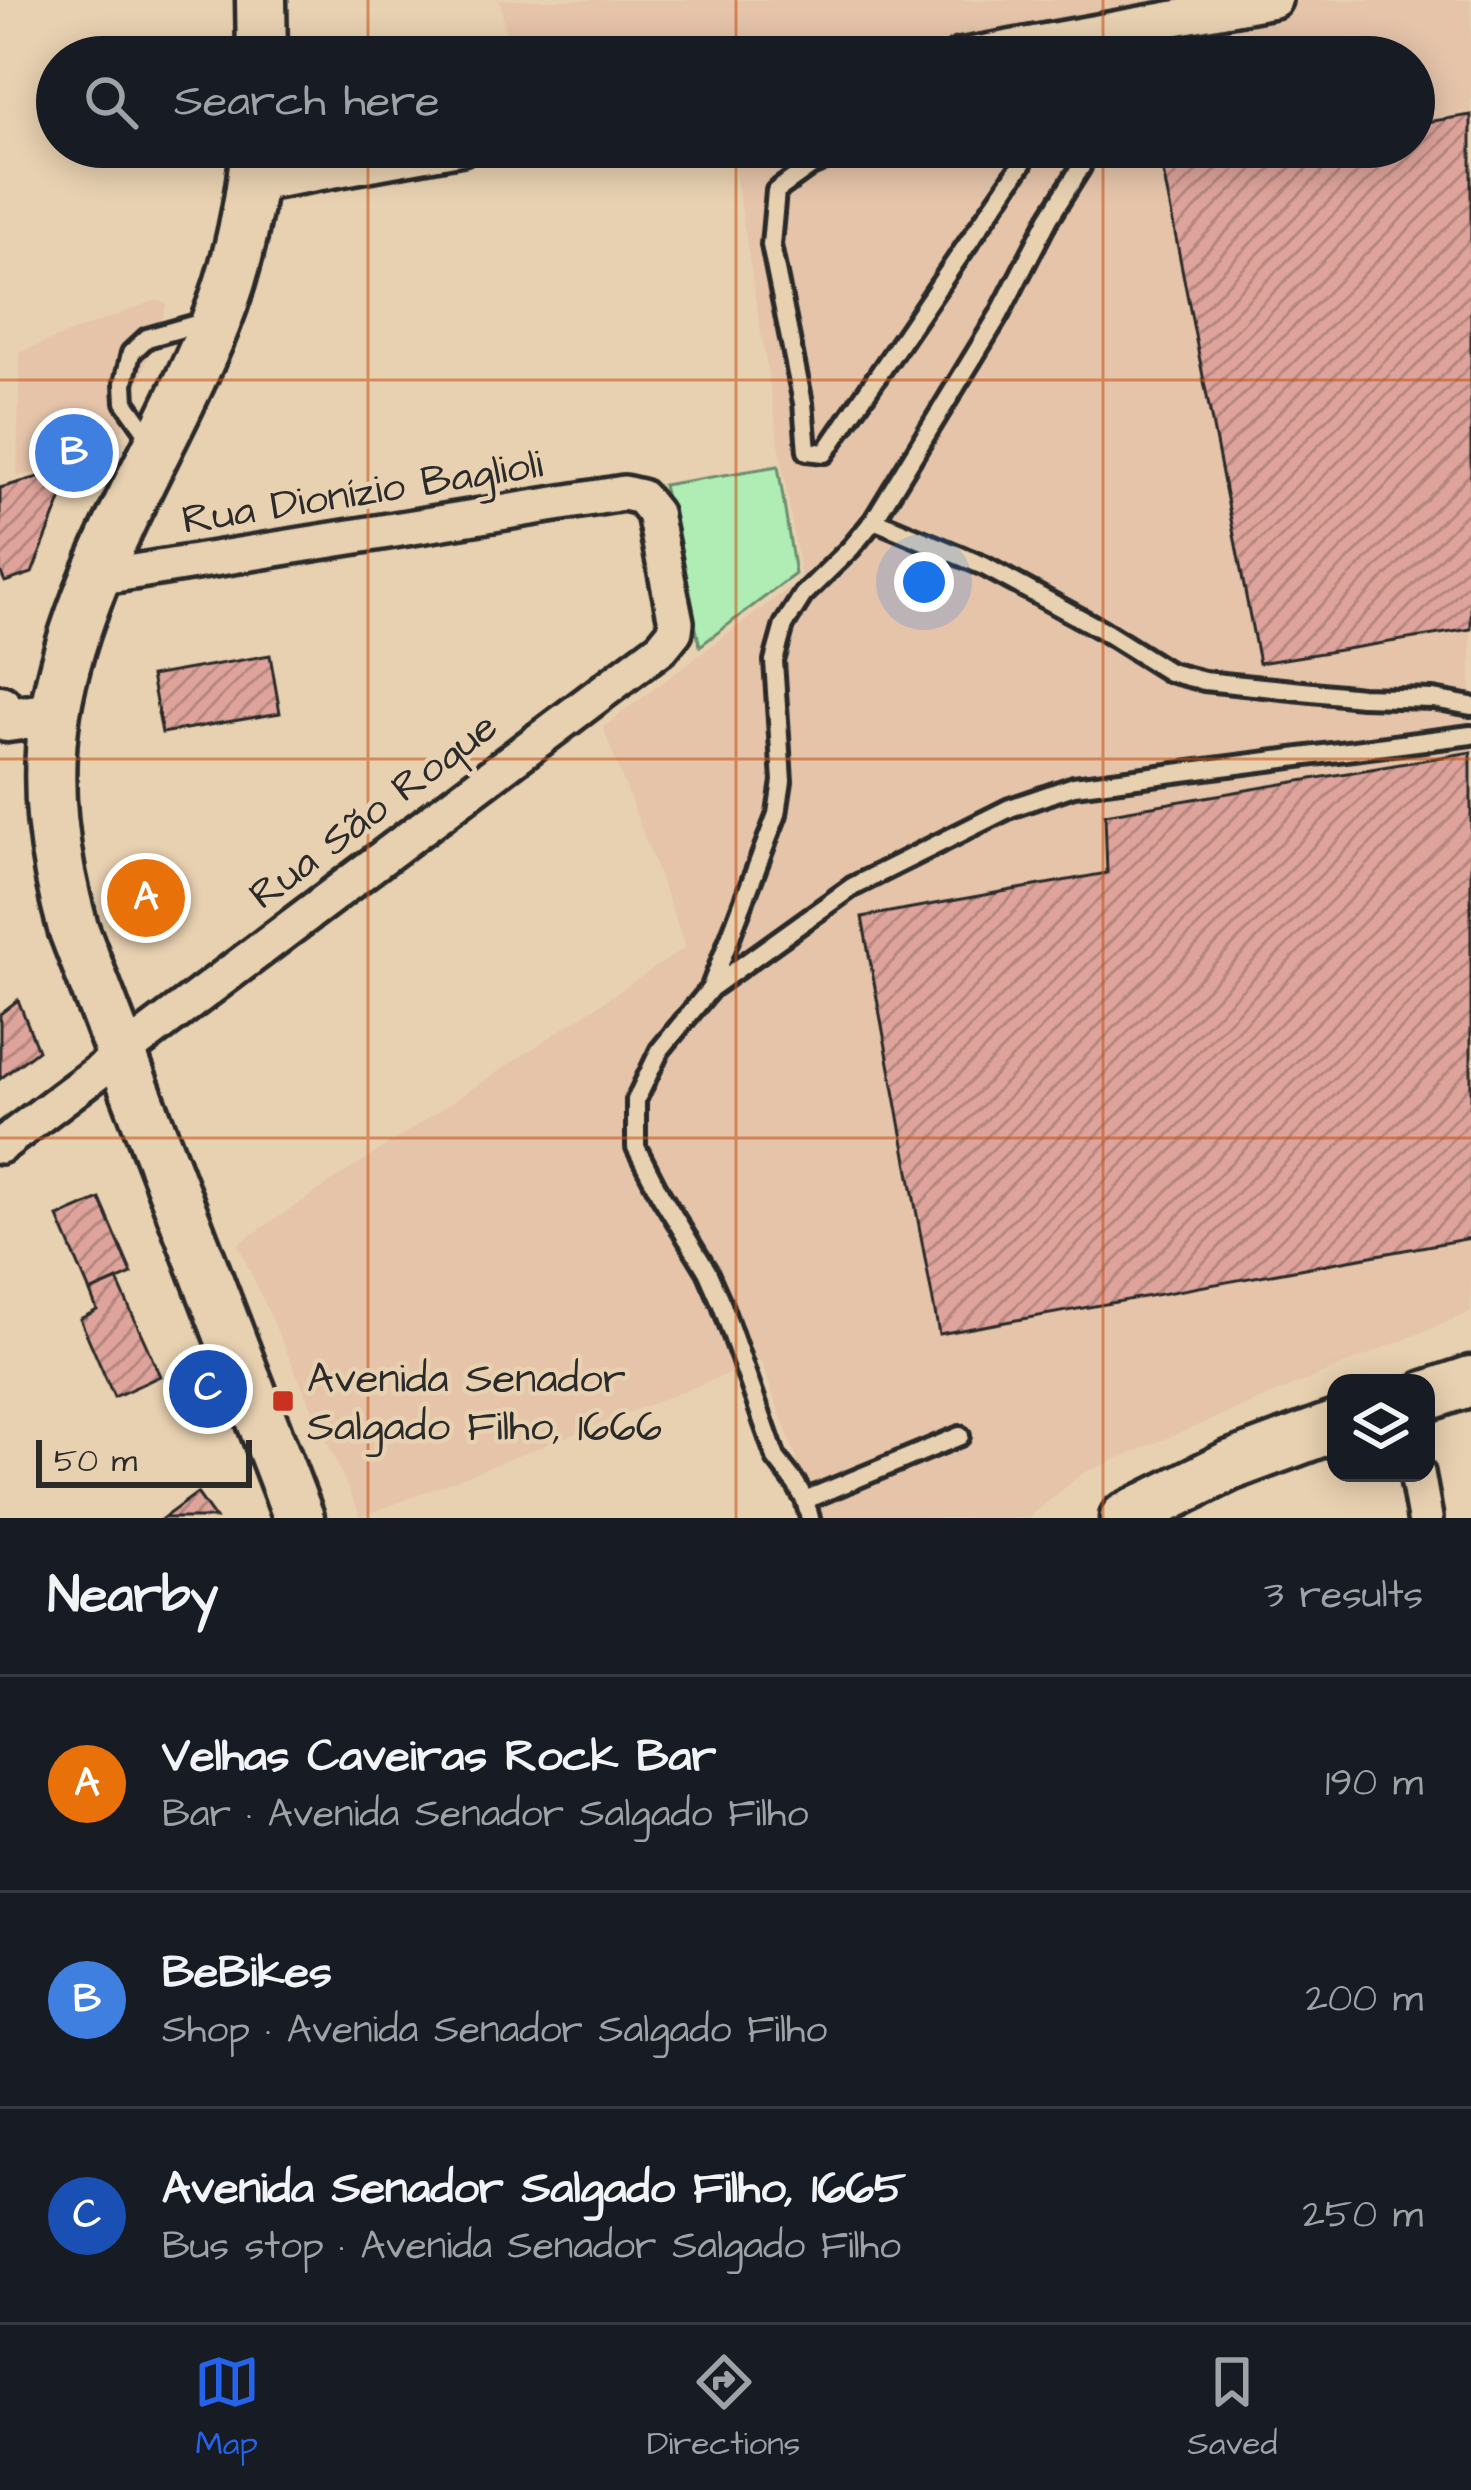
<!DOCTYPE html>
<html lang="en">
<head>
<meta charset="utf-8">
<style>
  :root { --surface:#171b24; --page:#242831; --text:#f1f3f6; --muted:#9ea1a6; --line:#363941; --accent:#2563eb }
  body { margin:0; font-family:"Architects Daughter",sans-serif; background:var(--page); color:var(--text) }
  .controls { position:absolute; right:36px; bottom:36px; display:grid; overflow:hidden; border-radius:24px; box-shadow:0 6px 30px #0003 }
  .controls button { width:108px; height:108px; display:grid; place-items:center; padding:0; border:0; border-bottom:3px solid var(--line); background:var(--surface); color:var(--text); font:60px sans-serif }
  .scale { position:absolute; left:36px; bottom:30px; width:216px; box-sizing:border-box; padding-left:12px; border:6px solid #2b2b2b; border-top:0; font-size:33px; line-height:42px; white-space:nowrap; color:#2b2b2b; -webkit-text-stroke:9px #e8d1b1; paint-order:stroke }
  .you { position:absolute; left:924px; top:582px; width:42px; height:42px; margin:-30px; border:9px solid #fff; border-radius:50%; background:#1a73e8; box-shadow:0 0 0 18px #1a73e833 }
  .badge { display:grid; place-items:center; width:78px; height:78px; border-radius:50%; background:var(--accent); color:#fff; font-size:39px; font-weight:700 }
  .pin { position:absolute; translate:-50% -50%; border:6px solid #fff; box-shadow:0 3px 12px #0006 }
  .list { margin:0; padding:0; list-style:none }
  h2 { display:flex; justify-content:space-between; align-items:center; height:156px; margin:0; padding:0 48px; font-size:51px }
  h2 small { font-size:39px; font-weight:400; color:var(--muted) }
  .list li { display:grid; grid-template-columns:78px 1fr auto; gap:36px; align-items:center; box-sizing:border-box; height:216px; padding:0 48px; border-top:3px solid var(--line) }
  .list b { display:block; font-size:45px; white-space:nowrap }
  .list p { margin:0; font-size:39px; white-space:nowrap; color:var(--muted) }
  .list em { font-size:39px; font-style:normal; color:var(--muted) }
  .icon { flex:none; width:66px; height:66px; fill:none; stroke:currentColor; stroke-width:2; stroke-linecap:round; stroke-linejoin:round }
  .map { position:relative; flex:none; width:1471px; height:1518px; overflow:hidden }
  .search { position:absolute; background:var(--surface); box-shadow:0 6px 30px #0003; left:36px; right:36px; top:36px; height:132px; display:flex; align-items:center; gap:30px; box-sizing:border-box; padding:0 42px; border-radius:66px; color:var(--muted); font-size:45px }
  .sheet { height:804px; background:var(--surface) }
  nav { display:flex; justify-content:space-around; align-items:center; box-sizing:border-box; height:168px; border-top:3px solid var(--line); background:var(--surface); font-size:33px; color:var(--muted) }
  nav a { display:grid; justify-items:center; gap:6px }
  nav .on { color:var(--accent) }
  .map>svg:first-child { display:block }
  .built { fill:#e5c4aa }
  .park { fill:#afedb4; stroke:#6d8c70; stroke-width:3 }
  .building { fill:url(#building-hatch); stroke:#2b2b2b; stroke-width:3 }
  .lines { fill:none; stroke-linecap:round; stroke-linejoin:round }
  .service-casing { stroke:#2b2b2b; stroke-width:26 }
  .minor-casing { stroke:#2b2b2b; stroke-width:42 }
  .tertiary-casing { stroke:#2b2b2b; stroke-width:51 }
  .secondary-casing { stroke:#2b2b2b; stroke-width:57 }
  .service { stroke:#e8d1b1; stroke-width:16 }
  .minor { stroke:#e8d1b1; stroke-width:33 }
  .tertiary { stroke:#e8d1b1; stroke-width:42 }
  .secondary { stroke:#e8d1b1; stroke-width:48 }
  .grid { fill:none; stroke:#c25012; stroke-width:3; stroke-opacity:0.55 }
  .poi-dot { fill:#c8321e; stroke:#e8d1b1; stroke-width:4.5 }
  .labels { text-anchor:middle; stroke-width:9; stroke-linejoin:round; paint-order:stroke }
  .street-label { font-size:42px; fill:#2b2b2b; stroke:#e8d1b1 }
  .poi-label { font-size:42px; fill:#2b2b2b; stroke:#e8d1b1; text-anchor:start }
</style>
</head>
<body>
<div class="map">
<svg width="1471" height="1518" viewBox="0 0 1471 1518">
  <defs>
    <pattern id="building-hatch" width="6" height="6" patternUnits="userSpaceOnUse" patternTransform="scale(3)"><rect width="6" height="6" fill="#dea49b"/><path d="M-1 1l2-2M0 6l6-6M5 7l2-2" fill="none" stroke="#b4867f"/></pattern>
  </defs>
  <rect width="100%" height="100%" fill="#e8d1b1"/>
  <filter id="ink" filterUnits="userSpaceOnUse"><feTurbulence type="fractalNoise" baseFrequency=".00833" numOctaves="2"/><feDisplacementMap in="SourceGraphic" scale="24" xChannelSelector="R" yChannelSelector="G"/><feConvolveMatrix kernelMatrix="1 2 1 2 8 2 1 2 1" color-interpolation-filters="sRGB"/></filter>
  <g filter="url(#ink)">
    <!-- built -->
    <path class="built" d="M500,0H1471V1312L1083,1473L1028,1518H818L761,1361L361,1517L238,1244L686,947L603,727L801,579L731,147H1414V57H510Z
      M156,300L167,304L112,459L17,476L20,352Z"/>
    <!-- park -->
    <path class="park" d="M778,466L795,574L700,646L663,485Z"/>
    <!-- building -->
    <path class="building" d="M1471,115V629L1259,663L1161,161L1256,147H1414V124Z
      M56,472L63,495L32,573L5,582L0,571V488Z
      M270,655L280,713L162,733L151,676Z
      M1471,752V1238L939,1334L862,917L1107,873L1105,814Z
      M18,1000L38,1050L0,1079V1014Z
      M100,1199L132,1274L90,1292L58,1217Z
      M117,1280L160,1376L114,1397L80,1319L97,1310L90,1292Z
      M197,1493L215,1518H163Z"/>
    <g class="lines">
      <!-- service casing -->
      <g class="service-casing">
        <path id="service" d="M854,147L811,166L776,191L771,245L803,403L807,451L825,453L1022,164L1027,147
          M154,443L125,402L124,383L131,353L147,338L207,321
          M874,520L984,566L1102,630L1169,672L1204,681L1361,697L1433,699L1471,706
          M711,987L777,814L782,781L774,661L784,625L803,595L851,548L874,520L999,315L1049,218L1081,167
          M805,1500L960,1436
          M810,1518L805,1500L796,1484L776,1458L722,1305L707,1271L660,1194L636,1147V1100L660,1050L711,988L852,887L1010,808L1074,786L1471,735"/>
      </g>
      <!-- minor casing -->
      <g class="minor-casing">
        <path id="minor" d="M960,57L1274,0
          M252,185L462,147
          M0,1146L662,647L675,631L676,622L654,513L641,497L624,493L96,578
          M1417,1473L1425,1518"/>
      </g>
      <!-- tertiary casing -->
      <g class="tertiary-casing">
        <path id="tertiary" d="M0,707L7,720L55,714"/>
      </g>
      <!-- secondary casing -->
      <g class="secondary-casing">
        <path id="secondary" d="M261,0L262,57
          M256,147C250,208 238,267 215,324C163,453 78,573 55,712C44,786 53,856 73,928L299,1518
          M1426,1396L1471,1381
          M1125,1518L1229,1466L1336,1426"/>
      </g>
      <!-- service -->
      <use href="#service" class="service"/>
      <!-- minor -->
      <use href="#minor" class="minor"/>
      <!-- tertiary -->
      <use href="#tertiary" class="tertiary"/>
      <!-- secondary -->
      <use href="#secondary" class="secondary"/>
    </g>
  </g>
  <!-- grid -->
  <path class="grid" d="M368,0V57M736,0V57M1103,0V57M368,147V1518M736,147V1518M1103,147V1518M0,380H1471M0,759H1471M0,1138H1471"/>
  <!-- markers -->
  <rect class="poi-dot" x="271" y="1389" width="24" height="24" rx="6"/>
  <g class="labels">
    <!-- street labels -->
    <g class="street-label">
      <text transform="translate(362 490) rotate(-9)" y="15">Rua Dionízio Baglioli</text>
      <text transform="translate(372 809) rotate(-37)" y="15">Rua São Roque</text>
    </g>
    <!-- poi labels -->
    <g class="poi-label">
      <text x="307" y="1392">Avenida Senador<tspan x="307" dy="48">Salgado Filho, 1666</tspan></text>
    </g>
  </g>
</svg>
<div class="controls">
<button><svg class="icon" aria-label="layers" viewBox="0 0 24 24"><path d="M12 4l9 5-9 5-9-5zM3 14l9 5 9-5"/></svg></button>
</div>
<div class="scale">50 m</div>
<div class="you"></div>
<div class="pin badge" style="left:146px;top:898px;background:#e8710a">A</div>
<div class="pin badge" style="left:74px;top:453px;background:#3f7fe0">B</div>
<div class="pin badge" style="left:208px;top:1389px;background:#1a4fb4">C</div>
<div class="search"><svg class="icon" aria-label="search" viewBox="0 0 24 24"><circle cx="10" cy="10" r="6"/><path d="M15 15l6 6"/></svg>Search here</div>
</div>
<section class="sheet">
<h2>Nearby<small>3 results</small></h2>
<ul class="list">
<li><span class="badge" style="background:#e8710a">A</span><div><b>Velhas Caveiras Rock Bar</b><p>Bar · Avenida Senador Salgado Filho</p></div><em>190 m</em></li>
<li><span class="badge" style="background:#3f7fe0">B</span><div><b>BeBikes</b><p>Shop · Avenida Senador Salgado Filho</p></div><em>200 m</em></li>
<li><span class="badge" style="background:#1a4fb4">C</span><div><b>Avenida Senador Salgado Filho, 1665</b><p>Bus stop · Avenida Senador Salgado Filho</p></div><em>250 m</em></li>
</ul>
</section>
<nav>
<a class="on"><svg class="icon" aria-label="map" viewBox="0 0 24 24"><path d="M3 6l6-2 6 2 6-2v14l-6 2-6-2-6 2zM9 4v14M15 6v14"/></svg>Map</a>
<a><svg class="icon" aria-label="directions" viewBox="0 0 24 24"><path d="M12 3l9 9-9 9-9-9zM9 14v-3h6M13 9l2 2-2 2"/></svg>Directions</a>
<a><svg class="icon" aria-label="saved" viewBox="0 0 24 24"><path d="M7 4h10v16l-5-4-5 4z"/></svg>Saved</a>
</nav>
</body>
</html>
